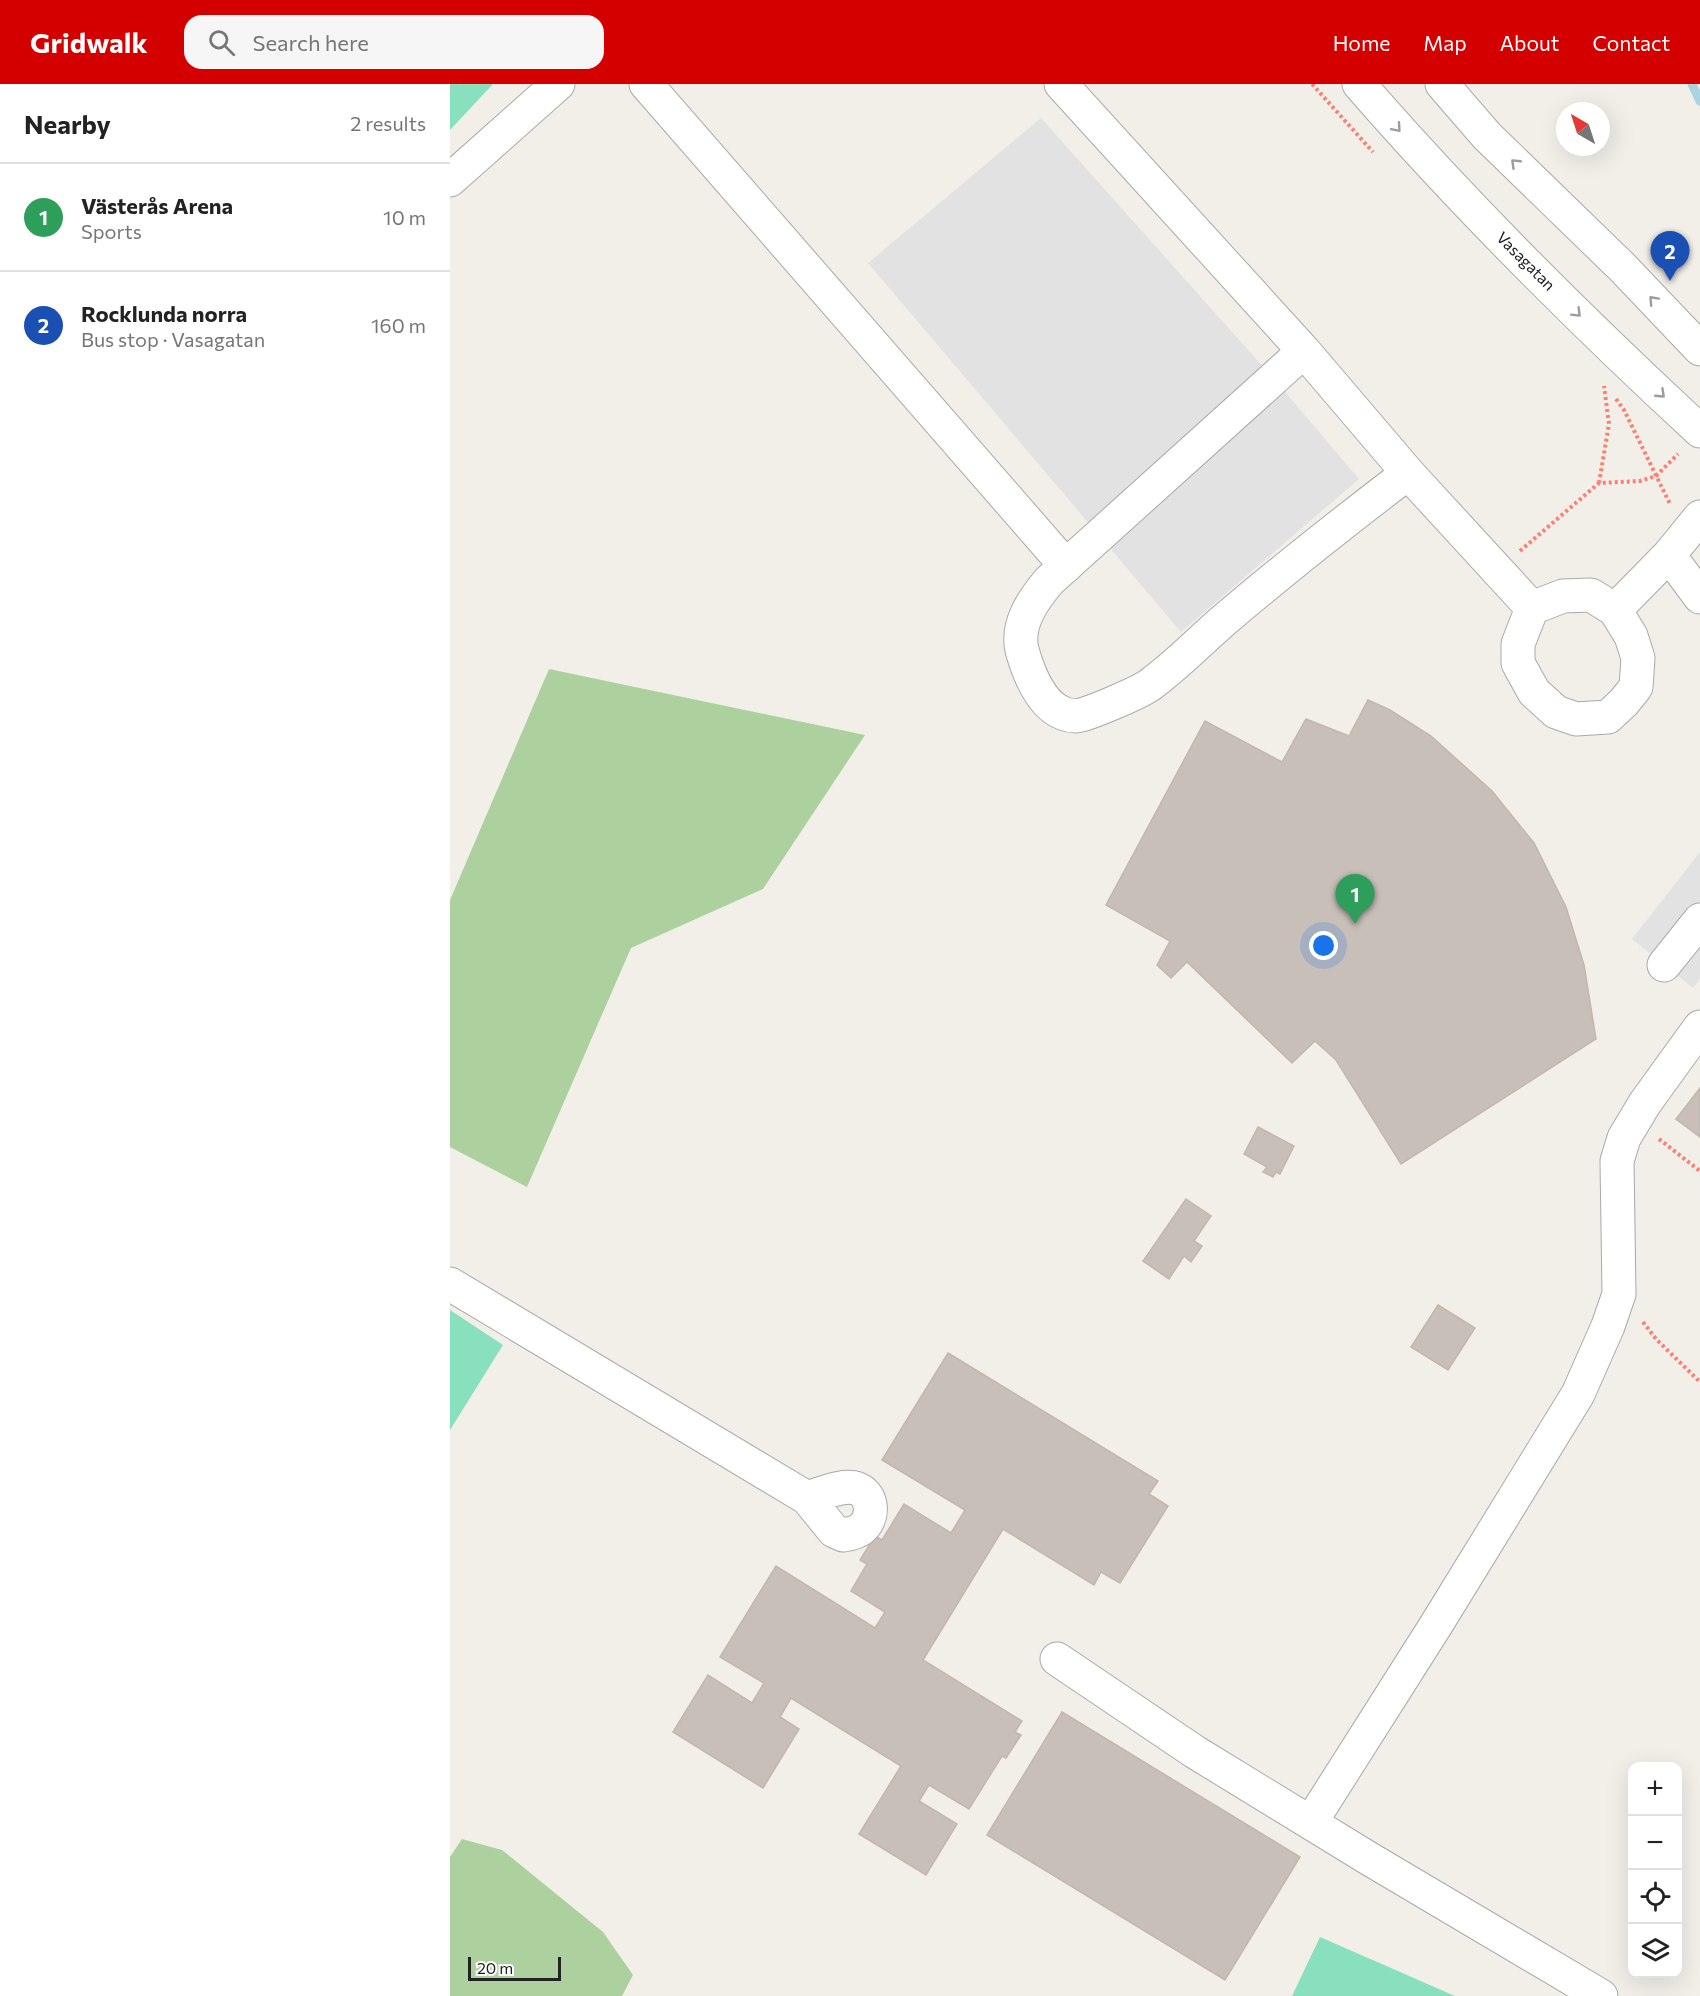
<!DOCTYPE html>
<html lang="en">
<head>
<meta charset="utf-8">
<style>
  :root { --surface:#fff; --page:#f6f6f6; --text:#222; --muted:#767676; --line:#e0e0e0; --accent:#d40000 }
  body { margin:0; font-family:Commissioner,sans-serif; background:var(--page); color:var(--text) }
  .controls { position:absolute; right:18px; bottom:18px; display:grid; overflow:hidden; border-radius:12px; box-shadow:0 6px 24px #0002 }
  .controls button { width:54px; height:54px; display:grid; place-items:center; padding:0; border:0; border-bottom:2px solid var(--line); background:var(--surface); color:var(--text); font:30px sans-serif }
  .compass { position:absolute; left:1106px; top:18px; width:54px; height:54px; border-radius:50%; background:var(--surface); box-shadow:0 6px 24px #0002; rotate:321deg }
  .scale { position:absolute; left:18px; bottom:15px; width:93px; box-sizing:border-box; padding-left:6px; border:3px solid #222; border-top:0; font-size:16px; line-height:21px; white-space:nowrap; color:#222; -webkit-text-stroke:4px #fff; paint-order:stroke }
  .you { position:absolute; left:874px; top:862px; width:21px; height:21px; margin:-15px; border:4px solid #fff; border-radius:50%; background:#1a73e8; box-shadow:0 0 0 9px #1a73e833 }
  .badge { display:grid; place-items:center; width:39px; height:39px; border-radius:50%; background:var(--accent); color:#fff; font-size:20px; font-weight:700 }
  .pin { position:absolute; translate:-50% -50px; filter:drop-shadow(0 2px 3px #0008) }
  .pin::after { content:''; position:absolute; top:32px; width:21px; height:18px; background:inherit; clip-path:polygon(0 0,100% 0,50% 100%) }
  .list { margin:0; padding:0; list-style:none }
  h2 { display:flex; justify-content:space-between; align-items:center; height:78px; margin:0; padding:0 24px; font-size:26px }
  h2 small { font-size:20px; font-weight:400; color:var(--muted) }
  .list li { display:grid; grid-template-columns:39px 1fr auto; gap:18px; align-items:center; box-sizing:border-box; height:108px; padding:0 24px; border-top:2px solid var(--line) }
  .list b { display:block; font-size:22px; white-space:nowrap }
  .list p { margin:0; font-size:20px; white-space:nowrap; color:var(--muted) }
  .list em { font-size:20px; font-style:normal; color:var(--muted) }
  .icon { flex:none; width:33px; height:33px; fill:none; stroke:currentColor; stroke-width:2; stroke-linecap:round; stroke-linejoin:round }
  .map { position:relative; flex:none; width:1250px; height:1912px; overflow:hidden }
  header { display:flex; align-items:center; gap:36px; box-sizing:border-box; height:84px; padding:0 30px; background:var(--accent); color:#fff }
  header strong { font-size:28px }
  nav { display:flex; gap:33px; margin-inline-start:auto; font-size:21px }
  .search { width:420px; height:54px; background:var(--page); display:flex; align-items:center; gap:15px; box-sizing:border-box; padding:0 21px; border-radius:18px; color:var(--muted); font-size:22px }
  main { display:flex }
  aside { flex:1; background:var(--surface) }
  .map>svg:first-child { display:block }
  .forest { fill:#add19e }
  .pitch { fill:#88e0be }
  .parking { fill:#e2e2e2 }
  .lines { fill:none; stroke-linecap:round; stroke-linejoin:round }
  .stream { stroke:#aad3df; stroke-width:9 }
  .building { fill:#c7bfb8; stroke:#c4b6ab; stroke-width:1.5 }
  .minor-casing { stroke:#a9a9a9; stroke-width:35 }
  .path { stroke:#fa8072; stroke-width:4; stroke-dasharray:3 3; stroke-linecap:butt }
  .minor { stroke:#fff; stroke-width:33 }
  .oneway { stroke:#9c9c9c }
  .labels { text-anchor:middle; stroke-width:4.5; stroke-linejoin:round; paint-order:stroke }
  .street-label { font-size:16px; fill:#222; stroke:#fff }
</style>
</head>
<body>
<header>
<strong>Gridwalk</strong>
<div class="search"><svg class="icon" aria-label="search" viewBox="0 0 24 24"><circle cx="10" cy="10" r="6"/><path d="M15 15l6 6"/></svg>Search here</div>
<nav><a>Home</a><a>Map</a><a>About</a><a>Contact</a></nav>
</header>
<main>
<aside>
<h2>Nearby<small>2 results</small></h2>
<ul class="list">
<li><span class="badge" style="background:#2e9e5b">1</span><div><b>Västerås Arena</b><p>Sports</p></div><em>10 m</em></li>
<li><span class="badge" style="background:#1a4fb4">2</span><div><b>Rocklunda norra</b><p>Bus stop · Vasagatan</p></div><em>160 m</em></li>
</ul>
</aside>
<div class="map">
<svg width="1250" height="1912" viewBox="0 0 1250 1912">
  <rect width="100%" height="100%" fill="#f2efe9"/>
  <!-- forest -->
  <path class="forest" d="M99,585L415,651L313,805L181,864L77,1103L0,1063V816Z
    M12,1755L52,1766L153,1848L183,1891L172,1912H0V1773Z"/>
  <!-- pitch -->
  <path class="pitch" d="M0,0H43L0,46Z
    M0,1226L53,1261L0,1346Z
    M870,1853L1005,1912H842Z"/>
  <!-- parking -->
  <path class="parking" d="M591,34L824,295L909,395L731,548L418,179Z
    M1250,768V895L1243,904L1182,855Z"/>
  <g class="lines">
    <!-- stream -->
    <path class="stream" d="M1242,0L1250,17"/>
  </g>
  <!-- building -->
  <path class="building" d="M918,616L940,626L981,652L1042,707L1084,759L1116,823L1134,881L1146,955L951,1080L886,976L865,957L842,979L737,878L721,894L707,881L720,857L656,821L755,637L832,678L856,635L899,652Z
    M1250,1004V1053L1226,1035Z
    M808,1043L844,1062L830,1090L826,1088L823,1093L813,1088L817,1083L794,1070Z
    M736,1115L761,1132L744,1157L752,1162L741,1178L734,1172L719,1195L693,1177Z
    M988,1221L1025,1244L998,1286L961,1263Z
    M498,1269L708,1397L699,1410L718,1422L670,1499L651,1488L644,1501L553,1445L473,1576L572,1637L565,1648L571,1651L556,1674L552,1672L519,1725L479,1701L469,1717L507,1740L476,1791L409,1750L451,1682L341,1614L330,1633L349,1645L313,1704L223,1648L258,1591L302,1619L314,1599L270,1573L326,1482L425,1544L435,1528L401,1507L417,1480L410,1476L425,1452L432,1456L454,1420L501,1449L515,1426L432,1376Z
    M612,1628L850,1773L775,1896L537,1751Z"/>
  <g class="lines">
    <!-- minor casing -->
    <g class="minor-casing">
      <path id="minor" d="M196,0L616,482
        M611,0L854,267L958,389L1082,524
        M909,0C1015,122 1131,237 1250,347
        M992,0L1037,52L1173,184L1250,265
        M0,96L108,0
        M854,267L599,497C583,516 566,540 572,566C579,591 594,631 626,632C635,632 693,607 701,600C727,581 749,558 773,537C833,486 895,437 958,389
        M1219,471L1250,513
        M1141,511L1165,526L1181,552L1188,574L1186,603L1174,618L1158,633L1126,635L1106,628L1084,608L1068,579V560L1082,524L1113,512Z
        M1165,526L1219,471L1250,433
        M1214,881L1250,836
        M0,1200L357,1414L384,1447L393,1451C399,1450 406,1449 411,1445C424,1435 424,1412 408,1405C394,1399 371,1410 357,1414
        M607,1575L745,1668L918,1774L1151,1912
        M861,1738L986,1541L1128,1310L1158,1242L1169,1210L1167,1077L1174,1054L1195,1019L1250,943"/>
    </g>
    <!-- path -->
    <path class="path" d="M862,0L923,68
      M1166,315L1174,326L1220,420
      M1149,399L1159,340L1154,302
      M1070,467L1149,399L1190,397L1206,392L1228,370
      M1209,1055L1250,1087
      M1193,1238L1206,1255L1250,1298"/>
    <!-- minor -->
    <use href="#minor" class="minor"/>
  </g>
  <!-- one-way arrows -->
  <defs><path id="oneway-chevron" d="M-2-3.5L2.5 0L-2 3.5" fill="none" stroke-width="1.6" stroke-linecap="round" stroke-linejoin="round" transform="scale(1.5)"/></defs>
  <g class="oneway">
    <use href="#oneway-chevron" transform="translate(947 44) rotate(49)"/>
    <use href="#oneway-chevron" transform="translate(1065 79) rotate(-136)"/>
    <use href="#oneway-chevron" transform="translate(1203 216) rotate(-133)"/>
    <use href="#oneway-chevron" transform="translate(1127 229) rotate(45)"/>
    <use href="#oneway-chevron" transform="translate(1211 310) rotate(43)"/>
  </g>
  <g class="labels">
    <!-- street labels -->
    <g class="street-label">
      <text transform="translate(1076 177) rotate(45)" y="6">Vasagatan</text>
    </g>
  </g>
</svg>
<div class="controls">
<button>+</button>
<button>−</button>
<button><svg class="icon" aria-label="locate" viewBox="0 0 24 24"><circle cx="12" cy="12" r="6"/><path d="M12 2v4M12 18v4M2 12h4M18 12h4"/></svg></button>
<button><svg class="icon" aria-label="layers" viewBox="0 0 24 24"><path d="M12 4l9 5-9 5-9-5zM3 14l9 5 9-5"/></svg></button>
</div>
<svg class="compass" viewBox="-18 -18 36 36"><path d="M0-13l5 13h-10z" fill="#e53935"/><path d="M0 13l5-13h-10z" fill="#767676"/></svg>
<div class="scale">20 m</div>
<div class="you"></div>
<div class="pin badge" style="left:905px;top:840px;background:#2e9e5b">1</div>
<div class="pin badge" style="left:1220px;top:197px;background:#1a4fb4">2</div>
</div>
</main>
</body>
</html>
